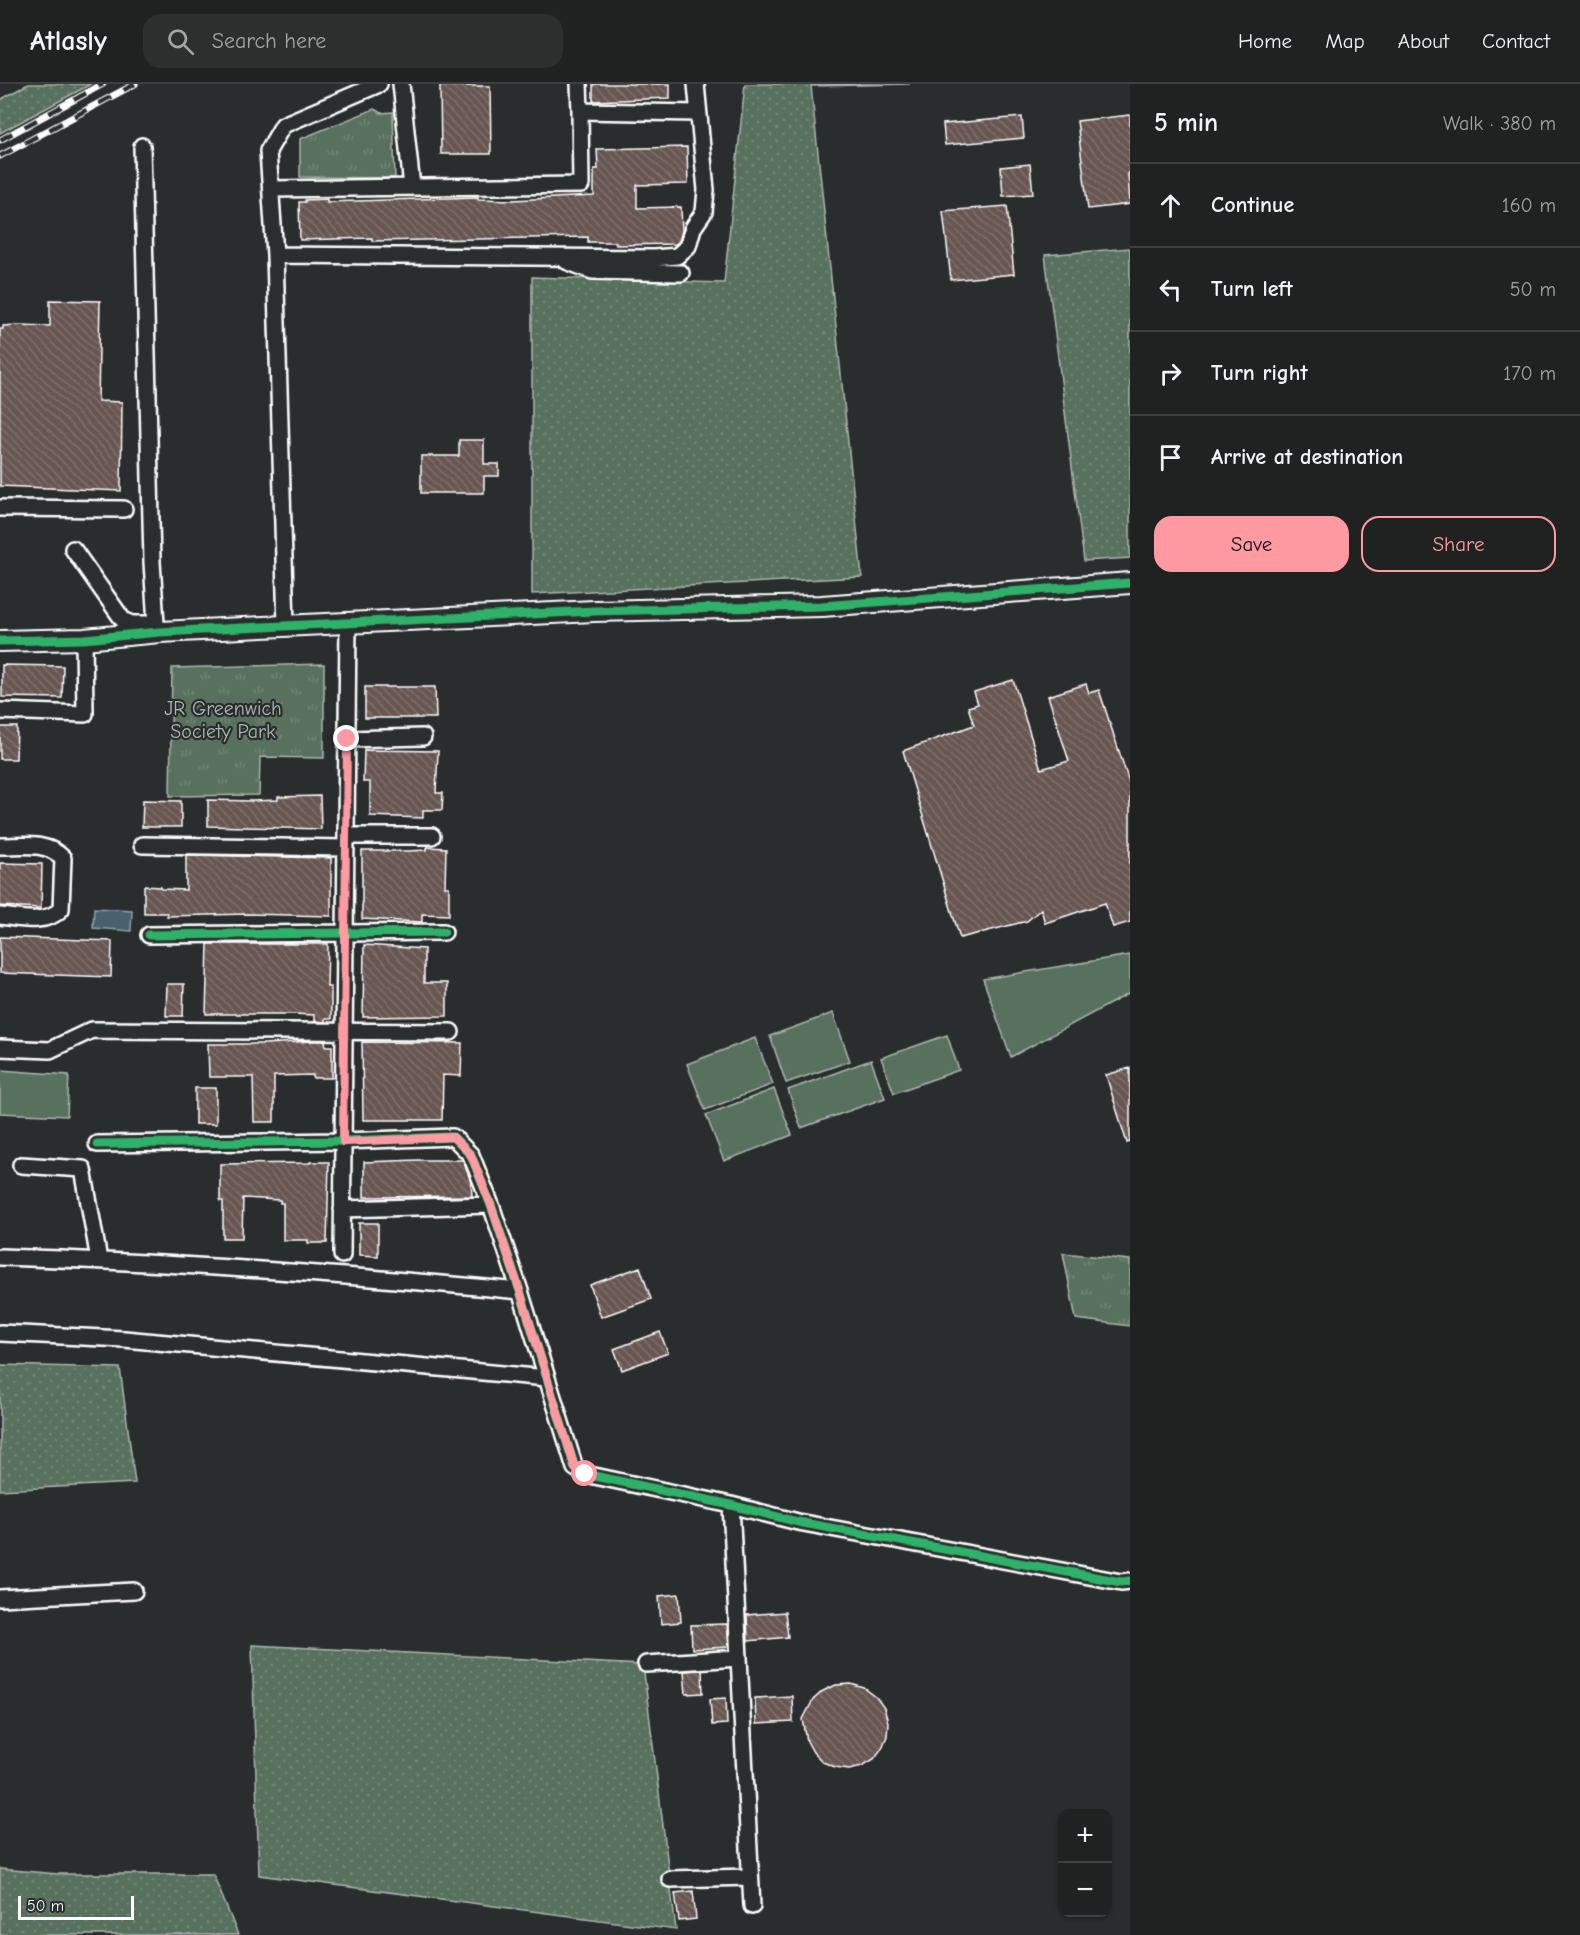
<!DOCTYPE html>
<html lang="en">
<head>
<meta charset="utf-8">
<style>
  :root { --surface:#202222; --page:#2d2f2f; --text:#f1f3f6; --muted:#a2a4a5; --line:#3d3f40; --accent:#ff9aa2 }
  body { margin:0; font-family:"Comic Neue",sans-serif; background:var(--page); color:var(--text) }
  .controls { position:absolute; right:18px; bottom:18px; display:grid; overflow:hidden; border-radius:12px; box-shadow:0 2px 4px #0004 }
  .controls button { width:54px; height:54px; display:grid; place-items:center; padding:0; border:0; border-bottom:2px solid var(--line); background:var(--surface); color:var(--text); font:30px sans-serif }
  .scale { position:absolute; left:18px; bottom:15px; width:116px; box-sizing:border-box; padding-left:6px; border:3px solid #fff; border-top:0; font-size:16px; line-height:21px; white-space:nowrap; color:#fff; -webkit-text-stroke:4px #2a2d2e; paint-order:stroke }
  .stop { position:absolute; width:18px; height:18px; margin:-14px; border:4px solid #ff9aa2; border-radius:50%; background:#fff }
  .stop.end { background:#ff9aa2; border-color:#fff; box-shadow:0 2px 6px #0008 }
  .list { margin:0; padding:0; list-style:none }
  h2 { display:flex; justify-content:space-between; align-items:center; height:78px; margin:0; padding:0 24px; font-size:26px }
  h2 small { font-size:20px; font-weight:400; color:var(--muted) }
  .list li { display:grid; grid-template-columns:39px 1fr auto; gap:18px; align-items:center; box-sizing:border-box; height:84px; padding:0 24px; border-top:2px solid var(--line) }
  .list b { display:block; font-size:22px; white-space:nowrap }
  .list em { font-size:20px; font-style:normal; color:var(--muted) }
  .actions { display:flex; gap:12px; padding:18px 24px }
  .actions a { flex:1; padding:14px 0; border:2px solid var(--accent); border-radius:18px; text-align:center; font-size:21px; color:var(--accent) }
  .actions .main { background:var(--accent); color:#111 }
  .icon { flex:none; width:33px; height:33px; fill:none; stroke:currentColor; stroke-width:2; stroke-linecap:round; stroke-linejoin:round }
  .map { position:relative; flex:none; width:1130px; height:1851px; overflow:hidden }
  header { display:flex; align-items:center; gap:36px; box-sizing:border-box; height:84px; padding:0 30px; background:var(--surface); border-bottom:2px solid var(--line) }
  header strong { font-size:28px }
  nav { display:flex; gap:33px; margin-inline-start:auto; font-size:21px }
  .search { width:420px; height:54px; background:var(--page); display:flex; align-items:center; gap:15px; box-sizing:border-box; padding:0 21px; border-radius:18px; color:var(--muted); font-size:22px }
  main { display:flex }
  aside { flex:1; background:var(--surface) }
  .map>svg:first-child { display:block }
  .grass { fill:url(#grass-dots); stroke:#acb8ae; stroke-width:1.5 }
  .park { fill:url(#park-tufts); stroke:#acb8ae; stroke-width:1.5 }
  .garden { fill:#58715e; stroke:#acb8ae; stroke-width:1.5 }
  .water { fill:#49616d; stroke:#92a0a7; stroke-width:1.5 }
  .building { fill:url(#building-back-hatch); stroke:#fff; stroke-width:1.5 }
  .lines { fill:none; stroke-linecap:round; stroke-linejoin:round }
  .street-casing { stroke:#fff; stroke-width:20 }
  .secondary-casing { stroke:#fff; stroke-width:24 }
  .street { stroke:#2a2d2e; stroke-width:15 }
  .secondary { stroke:#2a2d2e; stroke-width:20 }
  .rail-casing { stroke:#fff; stroke-width:7 }
  .rail { stroke:#2a2d2e; stroke-width:4.5; stroke-dasharray:14; stroke-linecap:butt }
  .cycleway-casing { stroke:#2a2d2e; stroke-width:13 }
  .cycleway { stroke:#2db169; stroke-width:9 }
  .route { stroke:#ff9aa2; stroke-width:8 }
  .labels { text-anchor:middle; stroke-width:4.5; stroke-linejoin:round; paint-order:stroke }
  .park-label { font-size:20px; fill:#acb8ae; stroke:#2a2d2e }
</style>
</head>
<body>
<header>
<strong>Atlasly</strong>
<div class="search"><svg class="icon" aria-label="search" viewBox="0 0 24 24"><circle cx="10" cy="10" r="6"/><path d="M15 15l6 6"/></svg>Search here</div>
<nav><a>Home</a><a>Map</a><a>About</a><a>Contact</a></nav>
</header>
<main>
<div class="map">
<svg width="1130" height="1851" viewBox="0 0 1130 1851">
  <defs>
    <pattern id="grass-dots" width="8" height="8" patternUnits="userSpaceOnUse" patternTransform="scale(1.5)"><rect width="8" height="8" fill="#58715e"/><path d="M2 2h.1M6 6h.1" fill="none" stroke="#718676" stroke-width="1.8" stroke-linecap="round"/></pattern>
    <pattern id="park-tufts" width="24" height="20" patternUnits="userSpaceOnUse" patternTransform="scale(1.5)"><rect width="24" height="20" fill="#58715e"/><path d="M3 7l-1-3M5 7V3M7 7l1-3M15 17l-1-3M17 17v-4M19 17l1-3" fill="none" stroke="#718676"/></pattern>
    <pattern id="building-back-hatch" width="6" height="6" patternUnits="userSpaceOnUse" patternTransform="scale(1.5)"><rect width="6" height="6" fill="#685652"/><path d="M-1 5l2 2M0 0l6 6M5-1l2 2" fill="none" stroke="#7f6f6c"/></pattern>
  </defs>
  <rect width="100%" height="100%" fill="#2a2d2e"/>
  <filter id="ink" filterUnits="userSpaceOnUse"><feTurbulence type="fractalNoise" baseFrequency=".0167" numOctaves="2"/><feDisplacementMap in="SourceGraphic" scale="12" xChannelSelector="R" yChannelSelector="G"/><feConvolveMatrix kernelMatrix="1 2 1 2 8 2 1 2 1" color-interpolation-filters="sRGB"/></filter>
  <g filter="url(#ink)">
    <!-- grass -->
    <path class="grass" d="M28,0H91L0,49V16Z
      M745,0H910L811,2L862,493L532,510V193L724,199Z
      M1130,164V474L1084,477L1045,171Z
      M0,1281L120,1284L135,1399L0,1406Z
      M252,1561L643,1581L676,1846L259,1791Z
      M0,1785L58,1790H213L238,1851H0Z"/>
    <!-- park -->
    <path class="park" d="M374,25L381,29L393,28L395,94L300,93V55Z
      M324,580V674L260,673L259,711L170,712L172,584Z
      M1063,1169L1130,1176V1242L1076,1235Z"/>
    <!-- garden -->
    <path class="garden" d="M1130,871V909L1011,973L983,895Z
      M833,929L850,977L786,999L770,952Z
      M947,951L959,986L894,1009L881,974Z
      M755,954L773,1000L705,1026L687,980Z
      M871,976L885,1014L801,1044L788,1006Z
      M0,986L69,991L67,1032L0,1029Z
      M774,1005L792,1051L724,1077L706,1031Z"/>
    <!-- water -->
    <path class="water" d="M94,824L132,826L131,847L93,844Z"/>
    <!-- building -->
    <path class="building" d="M593,0H670V14L593,17Z
      M440,2H490L491,70H441Z
      M1130,31V89H1128L1130,120L1088,125L1077,37Z
      M1022,33L1024,54L945,61L943,40Z
      M687,63L688,100L637,101V124L681,123L682,147L679,157L676,160L616,161V158H588V153L372,157V154L300,156L299,118H305V116L327,115V118L478,113V115L512,116L594,112V85H598L597,65Z
      M1030,80L1033,110L1003,112L1001,83Z
      M1007,122L1014,190L951,196L943,127Z
      M50,216L100,217L98,317L122,318L121,407L0,402V245H3V242L18,241L50,242Z
      M459,356H484V380H499V392H484V409H421V372H459Z
      M2,581L63,582L62,614L2,613Z
      M1013,596L1041,685L1069,677L1048,612L1086,600L1089,609L1099,606L1130,701V838L1113,843L1105,819L1045,839L1041,825L1027,837L960,854L903,667L974,641L968,623L978,620L974,608Z
      M365,603H435L436,634H365Z
      M0,643H17L16,675H0Z
      M364,666L438,667L436,709H443L442,726H423V734L370,732V698H363Z
      M320,712L321,745L208,742V716L253,717L278,716V713Z
      M143,716L181,717V743H142Z
      M427,763L446,764L445,803H449V831L422,830V838L362,835V767H408L427,766Z
      M186,771L331,774V832L247,830L167,832V829H144V802L161,803V805L186,806Z
      M0,779L42,780L41,824L0,822Z
      M0,853L112,857L111,893L0,889Z
      M208,860H328L327,903H331V935H325V938L314,937V931L292,930H206Z
      M364,861L424,865V899H447V932L363,933Z
      M167,900H184L183,932H166Z
      M313,957H325L326,962H332V994H313V991L274,992V1038H254L253,993H209L208,960H265Z
      M362,958L462,959L461,992L443,991L442,1036H363Z
      M1130,984V1058L1127,1059L1106,991Z
      M195,1004H216V1040H195Z
      M419,1076H463L471,1098L472,1112L364,1113V1078Z
      M310,1078H329L327,1159H308V1156H283V1119H280V1116L243,1114L242,1154H223V1117H220V1080L310,1079Z
      M359,1139H378V1172L359,1171Z
      M640,1183L651,1215L601,1233L590,1201Z
      M660,1248L668,1269L622,1286L614,1265Z
      M679,1510L681,1538L661,1540L659,1512Z
      M785,1528L788,1553L748,1557L747,1531Z
      M727,1540L729,1563L692,1565L691,1541Z
      M702,1586L703,1609L686,1610L684,1587Z
      M851,1600L864,1604L876,1613L884,1624L888,1638L887,1652L882,1664L874,1675L862,1682L849,1685L835,1683L823,1678L813,1668L807,1657L803,1635L813,1616L823,1607L836,1601Z
      M792,1612L793,1638L756,1640L755,1614Z
      M726,1614L727,1640L712,1641L710,1615Z
      M693,1807L696,1835L679,1837L675,1809Z"/>
    <g class="lines">
      <!-- street casing -->
      <g class="street-casing">
        <path id="street" d="M401,0L412,103
          M579,0L580,27L697,29
          M142,62L152,478L156,540
          M271,105L581,101L580,27
          M275,171L654,174L677,172L688,162L693,144L704,128L706,106L696,0
          M566,177L592,187L681,189
          M0,424L124,425
          M73,465L123,536L132,540H155
          M286,542L275,171L268,67L283,41L379,0
          M0,627L85,630L84,555
          M347,655L423,653
          M346,752H432
          M142,761L346,764
          M0,762C22,762 46,757 63,774L61,825C46,841 20,834 0,832
          M149,851L444,848
          M0,964L50,966L92,946L451,948
          M97,1060L343,1057L453,1053L471,1071L491,1121L520,1207L575,1384L585,1390L731,1421L798,1438L1121,1498L1130,1497
          M21,1081L83,1085L99,1176
          M342,1125L491,1121
          M342,1171L348,539
          M0,1173C174,1178 347,1191 520,1207
          M0,1249L124,1255L547,1294
          M731,1421L752,1822
          M0,1514L134,1507
          M646,1580L739,1574
          M670,1795L750,1793"/>
      </g>
      <!-- secondary casing -->
      <g class="secondary-casing">
        <path id="secondary" d="M0,557L84,555L160,548L594,527L822,522L1130,499"/>
      </g>
      <!-- street -->
      <use href="#street" class="street"/>
      <!-- secondary -->
      <use href="#secondary" class="secondary"/>
      <!-- rail casing -->
      <g class="rail-casing">
        <path id="rail" d="M0,56L103,0
          M0,72L135,0"/>
      </g>
      <!-- rail -->
      <use href="#rail" class="rail"/>
      <!-- cycleway casing -->
      <g class="cycleway-casing">
        <path id="cycleway" d="M0,557L84,555L160,548L594,527L822,522L1130,499
          M149,851L444,848
          M97,1060L343,1057L453,1053L471,1071L491,1121L520,1207L575,1384L585,1390L731,1421L798,1438L1121,1498L1130,1497"/>
      </g>
      <!-- cycleway -->
      <use href="#cycleway" class="cycleway"/>
    </g>
  </g>
  <g class="lines" filter="url(#ink)">
    <!-- route -->
    <path class="route" d="M347,655L343,1058L453,1053L471,1071L491,1121L520,1207L575,1384L585,1390"/>
  </g>
  <g class="labels">
    <!-- park labels -->
    <g class="park-label">
      <text x="223" y="631">JR Greenwich<tspan x="223" dy="23">Society Park</tspan></text>
    </g>
  </g>
</svg>
<div class="controls">
<button>+</button>
<button>−</button>
</div>
<div class="scale">50 m</div>
<div class="stop" style="left:585px;top:1390px"></div>
<div class="stop end" style="left:347px;top:655px"></div>
</div>
<aside>
<h2>5 min<small>Walk · 380 m</small></h2>
<ul class="list">
<li><svg class="icon" aria-label="ahead" viewBox="0 0 24 24"><path d="M12 20V5M6 11l6-6 6 6"/></svg><div><b>Continue</b></div><em>160 m</em></li>
<li><svg class="icon" aria-label="left" viewBox="0 0 24 24"><path d="M17 20v-9H6M10 6l-5 5 5 5"/></svg><div><b>Turn left</b></div><em>50 m</em></li>
<li><svg class="icon" aria-label="right" viewBox="0 0 24 24"><path d="M7 20v-9h11M14 6l5 5-5 5"/></svg><div><b>Turn right</b></div><em>170 m</em></li>
<li><svg class="icon" aria-label="arrive" viewBox="0 0 24 24"><path d="M6 21V4h12l-3 4 3 4H6"/></svg><div><b>Arrive at destination</b></div></li>
</ul>
<div class="actions"><a class="main">Save</a><a>Share</a></div>
</aside>
</main>
</body>
</html>
